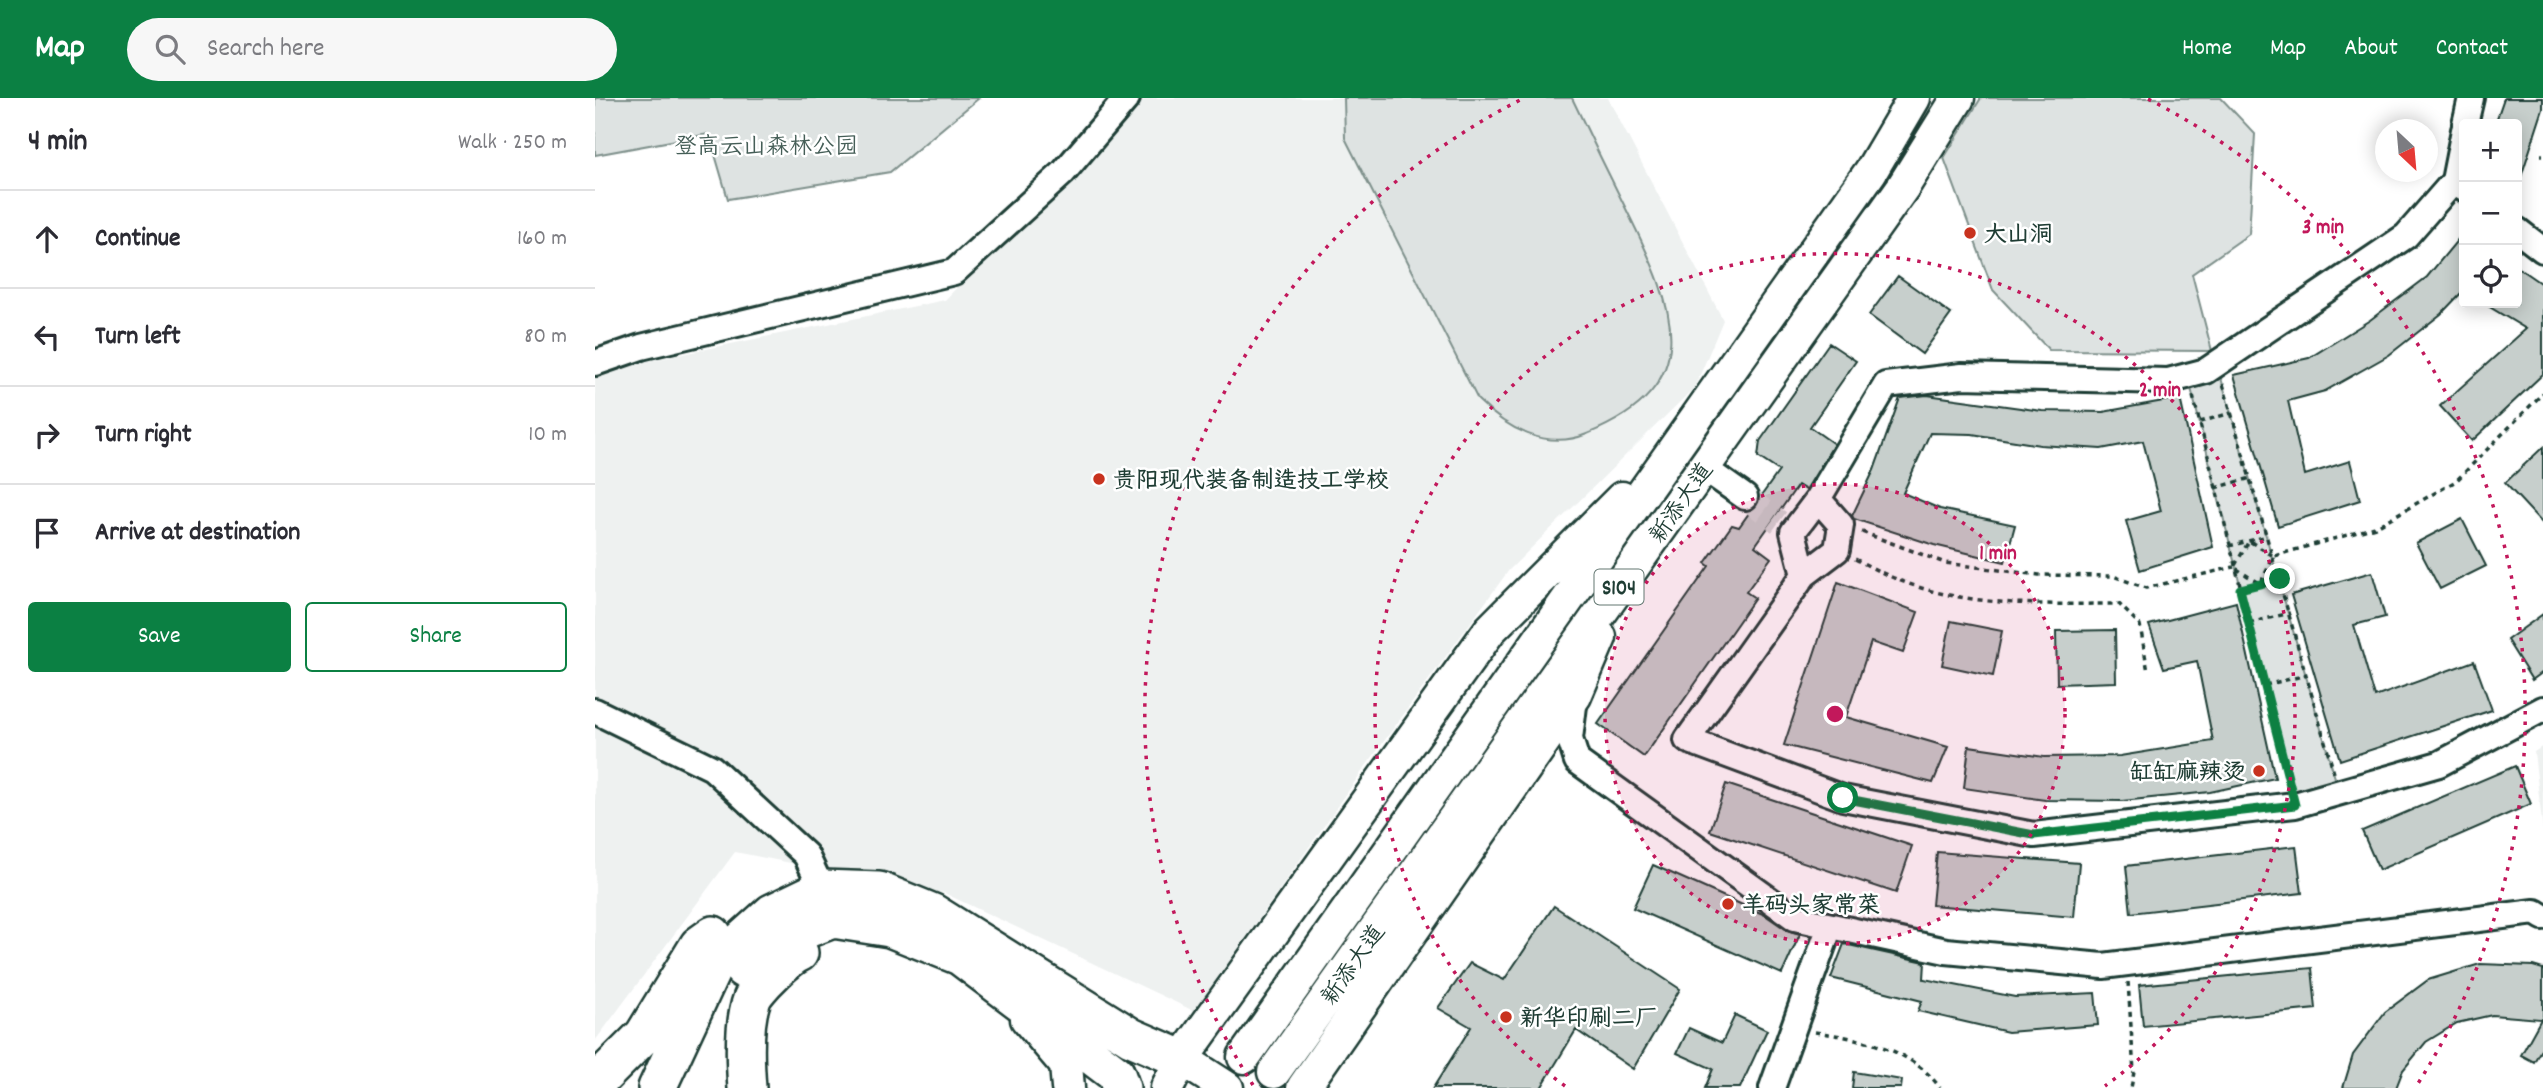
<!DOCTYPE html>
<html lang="en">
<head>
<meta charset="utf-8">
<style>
  :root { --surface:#fff; --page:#f7f7f7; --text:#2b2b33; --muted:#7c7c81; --line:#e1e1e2; --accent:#0b8043 }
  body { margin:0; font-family:Dekko,"LXGW WenKai TC",sans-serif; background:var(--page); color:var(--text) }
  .controls { position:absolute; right:21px; top:21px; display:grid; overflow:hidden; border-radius:7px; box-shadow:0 4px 18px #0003 }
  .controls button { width:63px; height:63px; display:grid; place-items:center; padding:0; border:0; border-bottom:2px solid var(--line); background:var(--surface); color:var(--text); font:35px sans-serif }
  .compass { position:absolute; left:1780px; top:21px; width:63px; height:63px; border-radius:50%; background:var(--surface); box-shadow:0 4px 18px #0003; rotate:154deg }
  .stop { position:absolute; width:21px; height:21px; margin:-16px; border:5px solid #0b8043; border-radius:50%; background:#fff }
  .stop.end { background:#0b8043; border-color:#fff; box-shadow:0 2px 7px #0008 }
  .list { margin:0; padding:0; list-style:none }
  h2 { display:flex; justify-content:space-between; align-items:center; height:91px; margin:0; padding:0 28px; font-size:30px }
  h2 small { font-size:23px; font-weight:400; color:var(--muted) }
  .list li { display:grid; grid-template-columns:46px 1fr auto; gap:21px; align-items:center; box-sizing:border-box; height:98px; padding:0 28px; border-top:2px solid var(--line) }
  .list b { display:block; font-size:26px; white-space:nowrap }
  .list em { font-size:23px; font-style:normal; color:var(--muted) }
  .actions { display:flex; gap:14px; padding:21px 28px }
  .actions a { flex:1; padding:16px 0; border:2px solid var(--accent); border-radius:7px; text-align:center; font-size:24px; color:var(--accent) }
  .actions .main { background:var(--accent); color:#fff }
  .icon { flex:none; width:38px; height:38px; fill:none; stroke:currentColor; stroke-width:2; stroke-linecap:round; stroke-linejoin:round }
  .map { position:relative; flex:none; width:1948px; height:990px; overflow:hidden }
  header { display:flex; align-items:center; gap:42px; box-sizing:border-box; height:98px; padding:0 35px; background:var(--accent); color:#fff }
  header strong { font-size:33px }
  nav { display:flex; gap:38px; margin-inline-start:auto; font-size:24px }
  .search { width:490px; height:63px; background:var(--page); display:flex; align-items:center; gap:18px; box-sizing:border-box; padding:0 24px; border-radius:38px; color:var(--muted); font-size:26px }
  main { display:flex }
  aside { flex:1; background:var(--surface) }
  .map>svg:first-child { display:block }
  .built { fill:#eef1f0 }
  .green { fill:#dee3e2; stroke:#7e908b; stroke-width:2 }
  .building { fill:#c7cfcc; stroke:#1f3d34; stroke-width:2 }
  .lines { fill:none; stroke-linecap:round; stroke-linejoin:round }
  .minor-tunnel { stroke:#d2d8d6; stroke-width:24; stroke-dasharray:24 12; stroke-linecap:butt }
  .minor-casing { stroke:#1f3d34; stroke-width:30 }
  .major-casing { stroke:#1f3d34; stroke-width:37 }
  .highway-casing { stroke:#1f3d34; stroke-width:42 }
  .path { stroke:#1f3d34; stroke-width:3.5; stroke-dasharray:5 5; stroke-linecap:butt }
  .minor { stroke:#fff; stroke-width:24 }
  .major { stroke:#fff; stroke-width:32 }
  .highway { stroke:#fff; stroke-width:37 }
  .route { stroke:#0b8043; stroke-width:9 }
  .ring { fill:none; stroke:#c2185b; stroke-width:3.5; stroke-dasharray:3.5 7 }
  .poi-dot { fill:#c8321e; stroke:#fff; stroke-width:2.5 }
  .labels { text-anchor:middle; stroke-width:5; stroke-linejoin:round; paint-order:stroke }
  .shield { fill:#fff; stroke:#627771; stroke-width:2 }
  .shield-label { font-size:21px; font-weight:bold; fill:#1f3d34 }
  .park-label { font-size:23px; fill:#455e57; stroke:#fff }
  .poi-label { font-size:23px; font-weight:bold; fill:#1f3d34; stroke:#fff; text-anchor:start }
  .street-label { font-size:23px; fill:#1f3d34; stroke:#fff }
  .centre { fill:#c2185b; stroke:#fff; stroke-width:3.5 }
  .ring-label { font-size:21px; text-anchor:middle; font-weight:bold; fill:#c2185b; stroke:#fff; stroke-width:5; stroke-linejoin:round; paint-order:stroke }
</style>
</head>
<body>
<header>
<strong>Map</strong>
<div class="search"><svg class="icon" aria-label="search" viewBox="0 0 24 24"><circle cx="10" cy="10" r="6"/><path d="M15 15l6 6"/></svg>Search here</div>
<nav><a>Home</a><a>Map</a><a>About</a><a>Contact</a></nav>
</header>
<main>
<aside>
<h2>4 min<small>Walk · 250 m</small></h2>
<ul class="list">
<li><svg class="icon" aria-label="ahead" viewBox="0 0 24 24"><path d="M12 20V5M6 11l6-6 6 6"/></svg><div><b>Continue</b></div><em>160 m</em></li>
<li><svg class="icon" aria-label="left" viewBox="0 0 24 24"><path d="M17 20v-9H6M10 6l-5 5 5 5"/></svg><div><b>Turn left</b></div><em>80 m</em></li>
<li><svg class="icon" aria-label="right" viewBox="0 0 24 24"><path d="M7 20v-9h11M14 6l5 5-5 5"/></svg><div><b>Turn right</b></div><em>10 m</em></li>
<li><svg class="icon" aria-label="arrive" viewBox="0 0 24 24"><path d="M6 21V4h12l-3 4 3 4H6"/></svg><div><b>Arrive at destination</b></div></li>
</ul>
<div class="actions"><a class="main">Save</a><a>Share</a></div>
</aside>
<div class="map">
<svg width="1948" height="990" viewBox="0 0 1948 990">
  <rect width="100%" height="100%" fill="#fff"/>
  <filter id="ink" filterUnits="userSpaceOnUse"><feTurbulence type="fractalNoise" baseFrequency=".0143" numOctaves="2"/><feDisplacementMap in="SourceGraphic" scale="14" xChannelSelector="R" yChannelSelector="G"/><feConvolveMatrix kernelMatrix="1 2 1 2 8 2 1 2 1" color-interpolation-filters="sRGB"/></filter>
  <g filter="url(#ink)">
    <!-- built -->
    <path class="built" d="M541,0H1013L1128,222L1100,289L914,472L771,668L599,913L349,795L140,754L0,943V274L350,202Z
      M1948,648V733L1939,654Z"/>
    <!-- green -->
    <path class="green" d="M0,0H384L295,74L133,101L114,36L0,57Z
      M749,0H977C996,40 1015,79 1035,119C1080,211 1112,287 992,336C951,353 911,330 883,302L750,40Z
      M1386,0H1626L1660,36L1654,136L1597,176L1617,253L1454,252L1398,192L1349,60Z
      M1622,266L1744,694L1700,707L1593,278Z"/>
    <!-- building -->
    <path class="building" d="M1909,0H1948V11L1925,82L1922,81V26H1900Z
      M1869,134V192L1846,216L1794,257L1730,293L1693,303L1710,377L1755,363L1765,402L1683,428L1639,277L1714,260L1775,222L1832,179Z
      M1922,169L1948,187V276L1877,343L1845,308L1931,231L1888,205H1922Z
      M1303,178L1356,216L1327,256L1274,217Z
      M1234,245L1261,263L1215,329L1239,346L1211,392L1203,387L1160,448L1176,460L1151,494L1160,500L1049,659L1003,626L1114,468L1110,465L1137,427L1144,429L1184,373L1163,359L1165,343Z
      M1332,297L1447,313L1508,314L1585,300L1618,449L1545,472L1531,423L1566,413L1548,343L1506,351L1445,347L1377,336L1335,335L1308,395L1345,411L1420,427L1410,464L1339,447L1259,421L1257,418L1279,372L1305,300Z
      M1948,349V426L1910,385Z
      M1867,421L1891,468L1845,491L1821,445Z
      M1777,474L1790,519L1759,527L1780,599L1879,563L1897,612L1745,662L1696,497Z
      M1243,484L1323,514L1308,555L1276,544L1251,619L1353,649L1338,685L1189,647Z
      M1641,504L1680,680L1615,694L1527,703L1450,702L1369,690L1374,648L1449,659L1525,658L1618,643L1602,563L1569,570L1554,527Z
      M1948,516V574L1937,582L1912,542Z
      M1356,523L1407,533L1398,578L1347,567Z
      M1520,532L1521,584L1462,586L1461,533Z
      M1920,668L1936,706L1784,772L1767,733Z
      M1131,686L1317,748L1301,795L1115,733Z
      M1701,748L1707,795L1536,815L1531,768Z
      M1342,754L1484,765L1479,819L1337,807Z
      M1058,767L1170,817L1192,832L1205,836L1187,876L1038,810Z
      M959,808L1085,891L1038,971L981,932L946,990H838L876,929L843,910L875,865L909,882Z
      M1249,846L1330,864L1329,881L1420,899L1500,895L1503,927L1413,934L1323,913L1327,903L1236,880Z
      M1885,866L1938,868L1948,871V948L1939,964L1926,957L1946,921L1897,917L1862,925L1831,944L1808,972L1801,990H1748L1758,957L1790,914L1833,882Z
      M1717,870L1721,911L1548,928L1544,887Z
      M1140,917L1172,932L1145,990H1110L1118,971L1082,955L1094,930L1127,945Z
      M1259,974L1307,982L1306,990H1257Z"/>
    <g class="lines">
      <!-- minor-tunnel -->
      <path class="minor-tunnel" d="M1150,399L1184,424"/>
      <!-- minor casing -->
      <g class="minor-casing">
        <path id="minor" d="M1870,26L1876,0
          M1869,32L1859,83L1869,91
          M1859,83L1811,138L1611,273L1573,283L1367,278L1291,287L1223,401L1198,434L1209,477L1092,642L1248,700L1439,737L1700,707L1844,666L1948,611
          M1922,132L1948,152
          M0,265L46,249L359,174L468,75L532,0
          M1109,370L1150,399
          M1209,477L1242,452L1246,427L1223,401
          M980,599L975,641L982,663L1200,820L1351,853L1508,868L1940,814L1948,819
          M0,613L117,670L211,757L227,791
          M1177,990L1235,828"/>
      </g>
      <!-- major casing -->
      <g class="major-casing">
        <path id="major" d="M432,921L471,967L473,990
          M649,959L1276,73L1319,0
          M587,961L632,990
          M679,974L1308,89L1363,0
          M572,990L587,961L895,532L1027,400
          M708,990L980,598L1005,539"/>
      </g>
      <!-- highway casing -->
      <g class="highway-casing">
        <path id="highway" d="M148,871L183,842L238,821L295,830L365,858L521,976L526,990
          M0,986L49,937L104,847L118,837
          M62,990L119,867L177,815L227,791L284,793L338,815L536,939L587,961
          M152,990C150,965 148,925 157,901C161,890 193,860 204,855"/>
      </g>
      <!-- path -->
      <path class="path" d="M1946,57H1948
        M1628,286L1739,675
        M1598,298L1695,688
        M1605,324L1636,315
        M1620,390L1656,380
        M1267,434L1350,465L1444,477L1518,478L1551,490L1639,469
        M1634,448L1673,438
        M1677,457L1654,443L1639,469L1665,486L1679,458L1780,429L1861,383L1948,295
        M1260,461C1276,469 1292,478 1309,484C1376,510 1454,506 1524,506L1545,527L1553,574
        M1645,491L1685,481
        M1654,525L1695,515
        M1670,587L1712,577
        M1533,884L1539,974L1536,990
        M1220,934C1265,940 1318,951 1345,990"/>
      <!-- minor -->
      <use href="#minor" class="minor"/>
      <!-- major -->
      <use href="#major" class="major"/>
      <!-- highway -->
      <use href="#highway" class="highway"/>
    </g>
  </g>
  <g class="lines" filter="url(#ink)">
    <!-- route -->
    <path class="route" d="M1248,700L1439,737L1700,707L1645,491L1685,481"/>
  </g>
  <!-- distance rings -->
  <circle cx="1240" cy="616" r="230" fill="#c2185b" fill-opacity=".12"/>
  <g class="ring">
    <circle cx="1240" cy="616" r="230"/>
    <path d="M970 988A460 460 0 1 1 1510 988"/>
    <path d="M658 987A690 690 0 0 1 927 1M1553 1A690 690 0 0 1 1822 987"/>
  </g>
  <!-- markers -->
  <g class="poi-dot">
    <circle cx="1375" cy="135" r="7"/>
    <circle cx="504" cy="381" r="7"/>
    <circle cx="1664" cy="673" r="7"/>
    <circle cx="1133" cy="806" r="7"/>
    <circle cx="911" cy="919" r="7"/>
  </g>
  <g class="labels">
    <!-- shield labels -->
    <rect class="shield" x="999.5" y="471.5" width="49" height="35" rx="5"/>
    <g class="shield-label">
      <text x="1024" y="496">S104</text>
    </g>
    <!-- park labels -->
    <g class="park-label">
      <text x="171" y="55">登高云山森林公园</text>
    </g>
    <!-- poi labels -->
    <g class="poi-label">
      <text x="1389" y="143">大山洞</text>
      <text x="518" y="389">贵阳现代装备制造技工学校</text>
      <text x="1650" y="681" text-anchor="end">缸缸麻辣烫</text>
      <text x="1147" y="814">羊码头家常菜</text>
      <text x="925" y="927">新华印刷二厂</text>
    </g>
    <!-- street labels -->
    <g class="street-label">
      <text transform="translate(1085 404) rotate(-55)" y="8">新添大道</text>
      <text transform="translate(757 866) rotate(-55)" y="8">新添大道</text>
    </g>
  </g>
  <circle cx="1240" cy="616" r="10" class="centre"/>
  <g class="ring-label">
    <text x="1728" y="135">3 min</text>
    <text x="1565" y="298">2 min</text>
    <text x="1403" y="461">1 min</text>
  </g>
</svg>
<div class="controls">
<button>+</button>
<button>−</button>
<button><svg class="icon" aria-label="locate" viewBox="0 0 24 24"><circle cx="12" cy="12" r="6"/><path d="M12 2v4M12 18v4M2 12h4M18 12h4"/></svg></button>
</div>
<svg class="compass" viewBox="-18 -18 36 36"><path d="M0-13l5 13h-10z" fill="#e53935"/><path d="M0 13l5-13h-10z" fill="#7c7c81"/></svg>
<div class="stop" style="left:1248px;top:700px"></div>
<div class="stop end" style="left:1685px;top:481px"></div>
</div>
</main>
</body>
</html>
